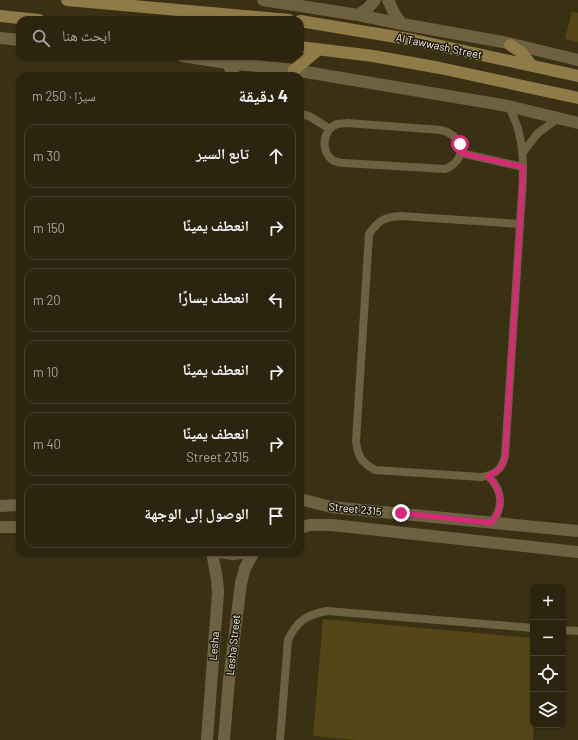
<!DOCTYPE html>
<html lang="ar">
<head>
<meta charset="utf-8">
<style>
  :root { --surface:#2c240f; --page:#38301d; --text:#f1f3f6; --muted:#a6a49e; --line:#48412f }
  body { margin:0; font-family:Barlow,"Noto Naskh Arabic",sans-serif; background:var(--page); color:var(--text); direction:rtl }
  .controls { position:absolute; right:12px; bottom:12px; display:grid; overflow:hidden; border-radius:8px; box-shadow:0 1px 3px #0004 }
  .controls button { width:36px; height:36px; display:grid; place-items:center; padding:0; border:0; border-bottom:1px solid var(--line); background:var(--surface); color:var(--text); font:20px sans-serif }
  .stop { position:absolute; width:12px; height:12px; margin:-9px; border:3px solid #db2777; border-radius:50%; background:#fff }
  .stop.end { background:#db2777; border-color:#fff; box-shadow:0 1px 4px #0008 }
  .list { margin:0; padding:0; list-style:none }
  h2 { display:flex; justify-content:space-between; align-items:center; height:52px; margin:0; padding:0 16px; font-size:17px }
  h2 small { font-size:13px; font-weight:400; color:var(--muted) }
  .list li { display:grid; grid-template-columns:26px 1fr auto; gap:12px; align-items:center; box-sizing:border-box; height:64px; margin:0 8px 8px; padding:0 8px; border:1px solid var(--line); border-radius:12px }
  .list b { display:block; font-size:15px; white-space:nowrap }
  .list p { margin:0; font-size:13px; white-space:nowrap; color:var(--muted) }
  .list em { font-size:13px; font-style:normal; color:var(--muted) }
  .icon { flex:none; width:22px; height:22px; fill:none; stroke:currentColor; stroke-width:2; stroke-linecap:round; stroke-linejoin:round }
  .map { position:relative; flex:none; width:578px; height:740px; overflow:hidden; direction:ltr }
  .search { position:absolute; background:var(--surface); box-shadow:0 1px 3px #0004; left:16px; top:16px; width:288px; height:44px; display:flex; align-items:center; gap:10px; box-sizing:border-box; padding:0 14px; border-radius:12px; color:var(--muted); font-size:15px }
  .panel { position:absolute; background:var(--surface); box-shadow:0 1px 3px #0004; left:16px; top:72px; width:288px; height:484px; border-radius:12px; direction:rtl }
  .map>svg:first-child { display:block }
  .building { fill:#554618 }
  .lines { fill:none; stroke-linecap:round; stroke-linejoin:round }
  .lane { stroke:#6d6141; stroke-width:8 }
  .street { stroke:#6d6141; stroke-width:12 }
  .secondary { stroke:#8f7b47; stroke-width:12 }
  .route { stroke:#db2777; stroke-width:5 }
  .labels { text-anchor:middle; stroke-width:3; stroke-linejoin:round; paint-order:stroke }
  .street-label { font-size:11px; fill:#f5efde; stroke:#1d190d }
</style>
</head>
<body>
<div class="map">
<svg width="578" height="740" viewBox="0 0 578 740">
  <rect width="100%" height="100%" fill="#3a3014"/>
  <!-- building -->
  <path class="building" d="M572,12L578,13V42L565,39Z
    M323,619L533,638V725H534L533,740H355L313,736Z"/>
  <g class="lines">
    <!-- lane -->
    <path class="lane" d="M508,106C530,142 522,185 520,224
      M300,114L309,116L330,129
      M347,123L441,130C465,136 468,160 445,169L344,163C341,163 337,162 334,161C320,153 322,130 337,124C340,123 344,124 347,123Z
      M523,152L538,133L557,119
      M461,153L523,167
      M401,216L520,224L505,456C502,470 494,475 481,477L375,470C361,462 358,457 356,441L369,234C379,220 384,217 401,216Z
      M488,476C503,490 504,508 491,523
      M563,630L578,631
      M280,740L288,640C297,621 306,615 327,611L533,628"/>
    <!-- street -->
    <path class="street" d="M263,0L358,15L402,24L503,42L578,60
      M388,0L395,15L402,24
      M358,15L368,8L375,0
      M0,38L20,40
      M182,56L227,63L294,70L508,106L578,123
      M227,63L235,76
      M300,499L331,507L578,531
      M0,506L20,505
      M0,527H20
      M300,528L310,525H332L578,552
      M219,552L233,554L248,552
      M207,740L218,592L217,579L212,552
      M224,740L229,680L241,583L245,568L254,552"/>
    <!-- secondary -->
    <path class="secondary" d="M67,0L289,20
      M0,16L39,20
      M300,21L414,40L578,76
      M510,45L521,52L531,65
      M300,47L373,56L440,68L578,98
      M294,70L318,50"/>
  </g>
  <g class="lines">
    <!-- route -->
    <path class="route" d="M401,513L491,523C504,508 503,490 488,476C498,472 503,467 505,456L520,224L523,167L461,153L460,144"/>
  </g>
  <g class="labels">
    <!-- street labels -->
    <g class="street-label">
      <text transform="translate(439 46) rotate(12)" y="4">Al Tawwash Street</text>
      <text transform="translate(355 509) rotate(6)" y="4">Street 2315</text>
      <text transform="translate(233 645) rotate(-84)" y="4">Lesha Street</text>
      <text transform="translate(214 646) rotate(-85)" y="4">Lesha</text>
    </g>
  </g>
</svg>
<div class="controls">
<button>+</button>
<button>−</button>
<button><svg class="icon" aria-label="locate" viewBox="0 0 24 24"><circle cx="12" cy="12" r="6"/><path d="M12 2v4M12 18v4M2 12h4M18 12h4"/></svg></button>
<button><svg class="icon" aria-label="layers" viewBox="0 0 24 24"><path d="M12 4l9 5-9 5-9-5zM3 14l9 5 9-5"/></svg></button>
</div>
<div class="stop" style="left:460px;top:144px"></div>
<div class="stop end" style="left:401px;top:513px"></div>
<div class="search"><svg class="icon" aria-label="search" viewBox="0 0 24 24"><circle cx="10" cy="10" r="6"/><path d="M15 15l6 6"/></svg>ابحث هنا</div>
<section class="panel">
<h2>4 دقيقة<small>سيرًا · 250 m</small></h2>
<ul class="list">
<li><svg class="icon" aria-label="ahead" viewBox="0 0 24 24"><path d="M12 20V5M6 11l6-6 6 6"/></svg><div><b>تابع السير</b></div><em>30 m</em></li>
<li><svg class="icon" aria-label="right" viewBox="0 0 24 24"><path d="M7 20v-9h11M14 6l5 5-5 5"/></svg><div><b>انعطف يمينًا</b></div><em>150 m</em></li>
<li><svg class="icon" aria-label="left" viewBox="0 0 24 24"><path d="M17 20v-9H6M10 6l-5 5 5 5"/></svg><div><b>انعطف يسارًا</b></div><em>20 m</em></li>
<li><svg class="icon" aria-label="right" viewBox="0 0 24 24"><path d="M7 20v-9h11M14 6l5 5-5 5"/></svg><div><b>انعطف يمينًا</b></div><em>10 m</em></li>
<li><svg class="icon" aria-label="right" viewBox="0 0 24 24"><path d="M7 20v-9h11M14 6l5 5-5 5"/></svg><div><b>انعطف يمينًا</b><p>Street 2315</p></div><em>40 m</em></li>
<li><svg class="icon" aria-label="arrive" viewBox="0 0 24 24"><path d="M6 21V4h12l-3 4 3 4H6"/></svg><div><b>الوصول إلى الوجهة</b></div></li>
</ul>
</section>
</div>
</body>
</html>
